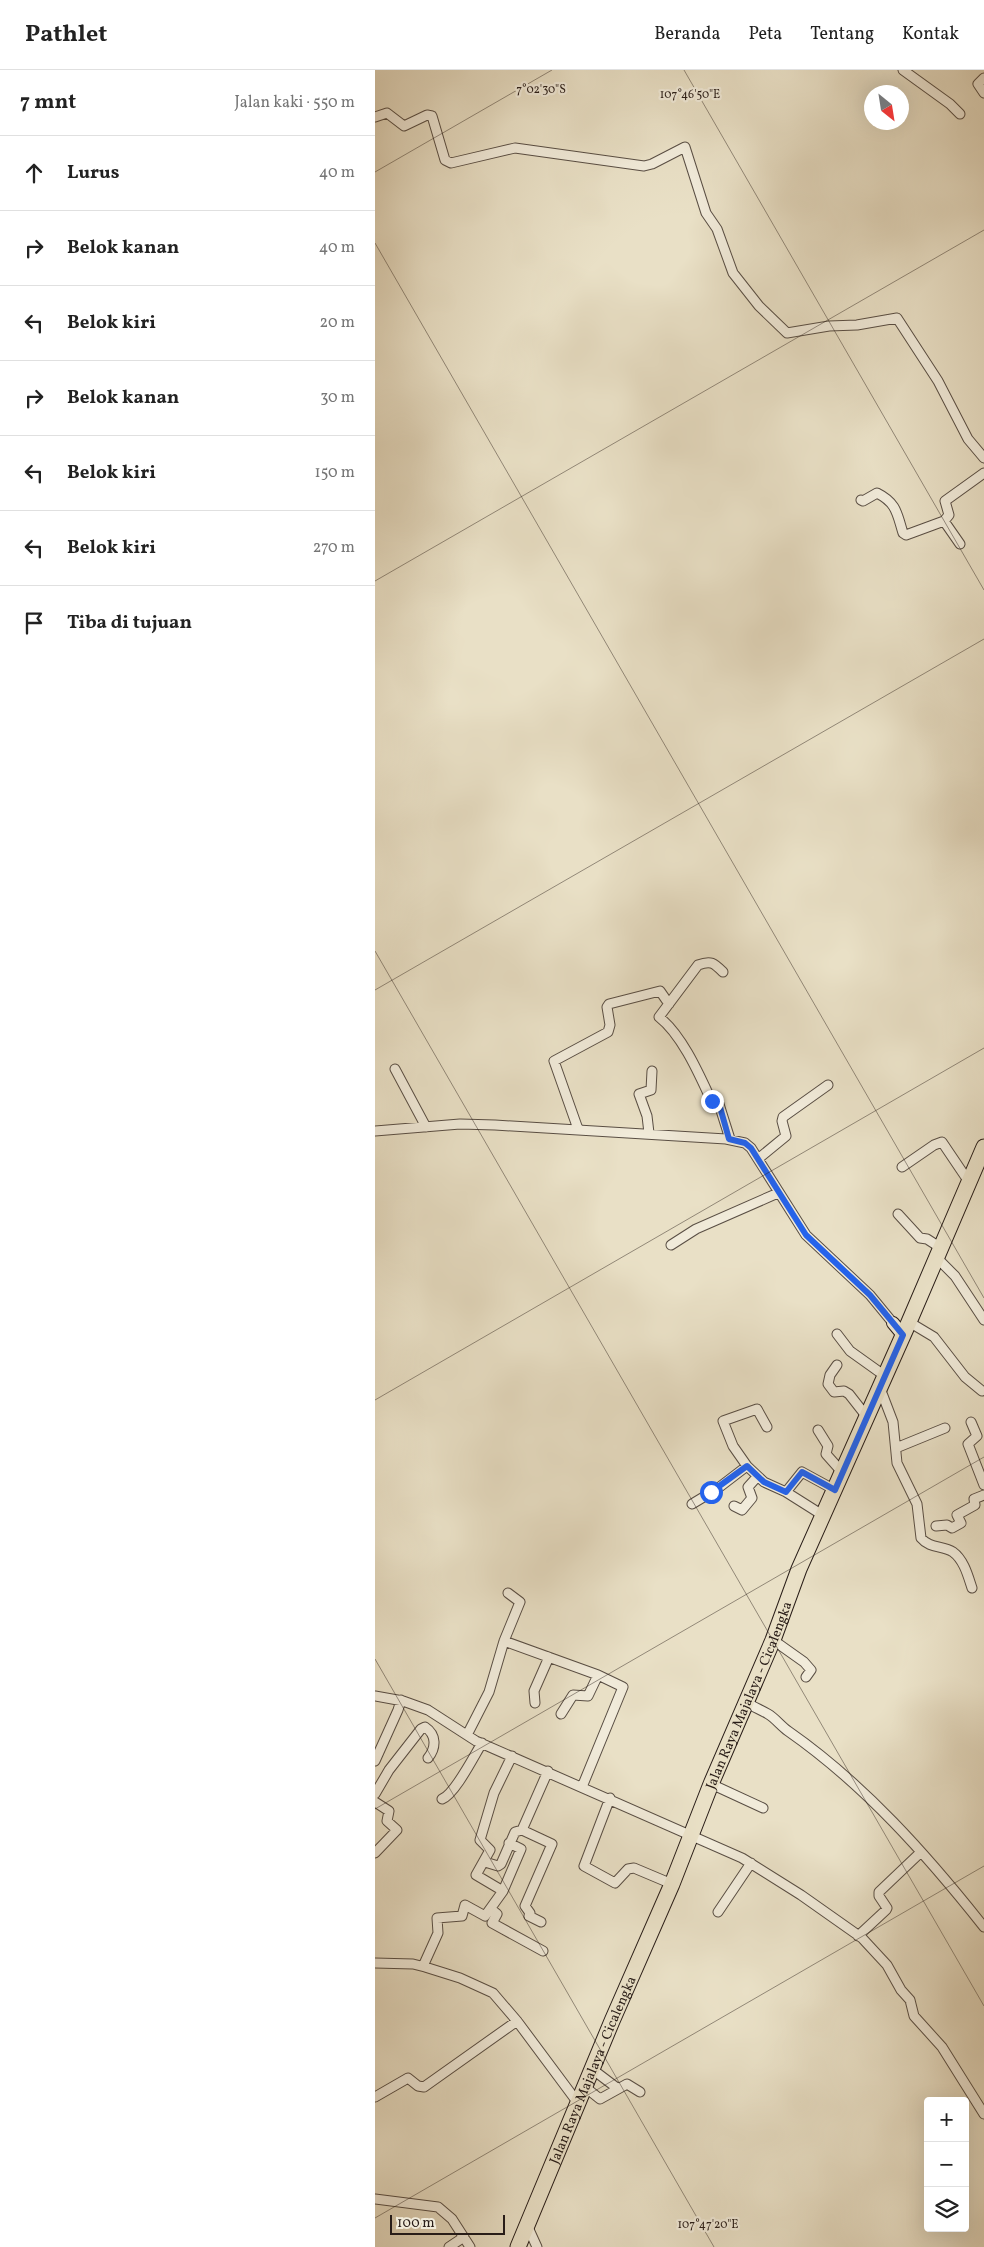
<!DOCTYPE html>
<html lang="id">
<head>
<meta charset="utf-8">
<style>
  :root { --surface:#fff; --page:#f2f2f2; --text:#222; --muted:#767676; --line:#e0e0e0 }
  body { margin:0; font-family:Vollkorn,serif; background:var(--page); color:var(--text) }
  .controls { position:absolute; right:15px; bottom:15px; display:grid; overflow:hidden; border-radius:5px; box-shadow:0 5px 20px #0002 }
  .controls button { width:45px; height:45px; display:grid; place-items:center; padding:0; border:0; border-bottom:1px solid var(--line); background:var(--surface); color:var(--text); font:25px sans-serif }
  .compass { position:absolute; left:489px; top:15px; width:45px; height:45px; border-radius:50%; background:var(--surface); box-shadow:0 5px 20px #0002; rotate:150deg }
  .scale { position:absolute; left:15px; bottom:12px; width:115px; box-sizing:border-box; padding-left:5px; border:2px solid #291d18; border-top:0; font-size:14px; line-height:18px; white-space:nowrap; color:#291d18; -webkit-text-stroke:4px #f1ebda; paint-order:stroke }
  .stop { position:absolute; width:15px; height:15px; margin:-11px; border:4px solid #2563eb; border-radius:50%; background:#fff }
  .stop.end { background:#2563eb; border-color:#fff; box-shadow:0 1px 5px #0008 }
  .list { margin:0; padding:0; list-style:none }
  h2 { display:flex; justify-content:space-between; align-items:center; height:65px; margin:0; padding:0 20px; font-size:21px }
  h2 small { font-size:16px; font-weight:400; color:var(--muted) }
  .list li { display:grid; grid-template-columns:32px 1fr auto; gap:15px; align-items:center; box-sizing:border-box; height:75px; padding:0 20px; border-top:1px solid var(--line) }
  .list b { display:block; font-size:19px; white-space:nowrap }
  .list em { font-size:16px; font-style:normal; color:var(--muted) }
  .icon { flex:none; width:28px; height:28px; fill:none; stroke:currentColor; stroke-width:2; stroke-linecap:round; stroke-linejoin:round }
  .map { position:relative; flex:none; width:609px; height:2177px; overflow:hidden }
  header { display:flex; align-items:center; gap:30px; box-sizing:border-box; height:70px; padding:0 25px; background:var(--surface); border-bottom:1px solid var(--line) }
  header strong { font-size:24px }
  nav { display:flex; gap:28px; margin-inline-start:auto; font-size:18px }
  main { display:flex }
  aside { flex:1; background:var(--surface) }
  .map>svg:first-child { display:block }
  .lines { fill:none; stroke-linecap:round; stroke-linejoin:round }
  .street-casing { stroke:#594e44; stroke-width:11 }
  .secondary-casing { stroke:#291d18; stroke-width:14 }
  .primary-casing { stroke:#291d18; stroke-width:17 }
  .street { stroke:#f1ebda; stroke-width:9 }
  .secondary { stroke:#f1ebda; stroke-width:12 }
  .primary { stroke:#e9e0c6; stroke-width:15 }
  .route { stroke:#2563eb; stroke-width:6 }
  .ticks { fill:none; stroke:#291d18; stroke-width:1; stroke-opacity:0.45 }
  .labels { text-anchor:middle; stroke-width:4.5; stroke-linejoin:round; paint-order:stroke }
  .street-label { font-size:14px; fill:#291d18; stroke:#f1ebda }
  .ticks-label { font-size:12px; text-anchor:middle; fill:#291d18; stroke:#f1ebda; stroke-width:4.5; stroke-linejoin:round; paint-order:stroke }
</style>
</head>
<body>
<header>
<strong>Pathlet</strong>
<nav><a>Beranda</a><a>Peta</a><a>Tentang</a><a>Kontak</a></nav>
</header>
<main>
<aside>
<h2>7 mnt<small>Jalan kaki · 550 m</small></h2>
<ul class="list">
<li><svg class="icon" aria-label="ahead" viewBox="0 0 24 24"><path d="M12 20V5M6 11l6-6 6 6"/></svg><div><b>Lurus</b></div><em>40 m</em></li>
<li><svg class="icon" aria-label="right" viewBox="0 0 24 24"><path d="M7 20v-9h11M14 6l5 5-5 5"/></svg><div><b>Belok kanan</b></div><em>40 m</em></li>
<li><svg class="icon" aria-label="left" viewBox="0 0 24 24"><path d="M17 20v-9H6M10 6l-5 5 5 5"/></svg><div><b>Belok kiri</b></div><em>20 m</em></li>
<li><svg class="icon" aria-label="right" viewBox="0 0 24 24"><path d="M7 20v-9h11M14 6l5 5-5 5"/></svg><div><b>Belok kanan</b></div><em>30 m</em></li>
<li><svg class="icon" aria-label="left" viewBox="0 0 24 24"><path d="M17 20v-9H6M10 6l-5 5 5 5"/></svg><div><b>Belok kiri</b></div><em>150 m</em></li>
<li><svg class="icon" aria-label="left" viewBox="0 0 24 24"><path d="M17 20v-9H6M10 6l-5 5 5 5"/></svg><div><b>Belok kiri</b></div><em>270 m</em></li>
<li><svg class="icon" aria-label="arrive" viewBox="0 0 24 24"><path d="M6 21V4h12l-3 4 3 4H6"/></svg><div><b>Tiba di tujuan</b></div></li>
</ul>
</aside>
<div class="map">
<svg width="609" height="2177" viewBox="0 0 609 2177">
  <rect width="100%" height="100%" fill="#e9e0c6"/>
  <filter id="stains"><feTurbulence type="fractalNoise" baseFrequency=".004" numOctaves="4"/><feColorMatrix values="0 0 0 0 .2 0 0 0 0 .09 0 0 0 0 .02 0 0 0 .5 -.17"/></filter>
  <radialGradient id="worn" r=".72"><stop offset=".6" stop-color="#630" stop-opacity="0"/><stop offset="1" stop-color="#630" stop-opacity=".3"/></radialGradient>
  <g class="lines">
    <!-- street casing -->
    <g class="street-casing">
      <path id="street" d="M528,0L575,34L585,44
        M609,8L603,14L609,23
        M0,47L12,43L29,56L52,45L57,46L70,90L76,93L140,78L269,96L277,94L310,77L331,143L342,159L358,203L384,236L412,263L454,256L482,255L522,248L563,311L593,369L609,388
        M486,430L488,431L502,423C522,433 522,444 528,463L531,465L569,451L574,445L570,431L609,403
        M569,451L585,474
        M348,902C339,893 336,890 323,895L284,947C307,965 324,1004 336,1030L343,1031L355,1069
        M20,999L51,1057
        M203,1059L179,991L233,962L235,955L232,937L234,934L285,921L294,934
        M0,1061L85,1054L120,1055L351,1069L370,1073L376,1078L431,1165L495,1225L518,1253
        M274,1063L272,1046L264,1024L276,1020L277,1001
        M383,1089L411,1066L407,1051L408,1047L453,1015
        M527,1097L559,1075L567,1072L594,1112
        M523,1144L545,1168L552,1169L566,1178
        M296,1175L321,1159L403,1123
        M562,1188L580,1206L609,1250
        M534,1252L559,1267L590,1307L607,1321
        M462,1264L475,1281L510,1306
        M462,1295L455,1305L453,1314L459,1322L469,1321L474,1324L492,1347
        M505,1318L518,1352L522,1393L542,1434L546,1468C555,1479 568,1475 578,1482C589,1490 593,1506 597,1518
        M596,1352L602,1366L593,1374L609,1415
        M443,1360L453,1376L451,1384L467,1402
        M521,1378L570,1358
        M372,1396L358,1376L348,1351L382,1339L392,1357
        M411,1422L427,1402L460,1420
        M317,1434L342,1419L372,1396L389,1412L411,1422L449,1446
        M359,1436L367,1440L377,1428L373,1417L382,1407
        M561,1456L572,1455L577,1458L586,1453L582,1445L600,1435L599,1429L609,1425
        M133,1523L145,1532L129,1571L223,1605
        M398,1570L429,1592L436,1600L431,1607
        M0,1626L28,1631L53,1640L101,1671L367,1788L426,1825L487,1868L512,1895L526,1920L535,1930L539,1946L567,1977L609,2044
        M160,1633L159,1621L174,1587
        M372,1633C379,1637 386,1640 393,1644C400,1648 406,1656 413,1661C489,1714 552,1785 609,1857
        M186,1644L198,1625L213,1626L223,1605L248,1617L207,1717
        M92,1665L114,1622L129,1571
        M137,1686L119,1723L105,1770L115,1780L101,1805L128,1821L110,1846L90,1835L87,1846L62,1848L63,1863L49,1894L50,1897L85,1908L118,1923L142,1951L203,2033
        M0,1691L23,1640L26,1630
        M336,1714L388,1738
        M0,1724L14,1700L46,1659L50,1657C62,1665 61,1678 53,1688
        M235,1728L209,1796L240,1813L253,1799L259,1798L297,1814
        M67,1729C80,1724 99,1686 107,1673
        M0,1732L14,1741L12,1751L22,1760L0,1783
        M147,1760L177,1774L150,1836L155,1843L154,1846L166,1852
        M110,1792L123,1796L126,1794L140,1762L147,1760L173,1701
        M128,1821L146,1779L134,1773
        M116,1839L122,1844L117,1853L168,1881
        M343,1842L376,1793
        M483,1866L511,1840L512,1838L504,1826V1822L546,1782
        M0,1893L38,1894L50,1897
        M217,1999L242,2018
        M210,2017L225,2029L252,2014L265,2022
        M0,2027L33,2008L43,2016L49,2017L142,1951
        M0,2129L63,2137L77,2149L95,2177
        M152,2155L162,2177
        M74,2177L89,2167"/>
    </g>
    <!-- secondary casing -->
    <g class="secondary-casing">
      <path id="secondary" d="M518,1253L528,1265"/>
    </g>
    <!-- primary casing -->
    <g class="primary-casing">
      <g id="primary">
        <path id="s1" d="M143,2177L237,1951L297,1814L336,1714L398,1570L424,1499L534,1252L609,1077"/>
      </g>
    </g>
    <!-- street -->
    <use href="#street" class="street"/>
    <!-- secondary -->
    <use href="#secondary" class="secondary"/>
    <!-- primary -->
    <use href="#primary" class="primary"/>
  </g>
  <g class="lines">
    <!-- route -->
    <path class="route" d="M336,1422L372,1396L389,1412L411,1422L427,1402L460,1420L528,1265L495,1225L431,1165L376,1078L370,1073L354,1069L343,1030L337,1031"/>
  </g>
  <!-- ticks -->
  <path class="ticks" d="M309,0L609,520M0,102L177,0M0,173L609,1228M0,511L609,160M0,881L609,1936M0,920L609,569M0,1330L609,978M0,1589L339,2177M0,1739L609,1387M0,2148L609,1796"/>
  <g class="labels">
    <!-- street labels -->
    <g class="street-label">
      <text dy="5" stroke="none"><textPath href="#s1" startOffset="598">Jalan Raya Majalaya - Cicalengka</textPath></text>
      <text dy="5" stroke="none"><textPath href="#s1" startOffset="192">Jalan Raya Majalaya - Cicalengka</textPath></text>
    </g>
  </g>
  <g class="ticks-label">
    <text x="166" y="23">7°02'30"S</text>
    <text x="315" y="28">107°46'50"E</text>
    <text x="333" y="2158">107°47'20"E</text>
  </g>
  <rect width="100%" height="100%" filter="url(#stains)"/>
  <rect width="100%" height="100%" fill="url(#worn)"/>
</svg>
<div class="controls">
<button>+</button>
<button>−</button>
<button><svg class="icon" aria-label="layers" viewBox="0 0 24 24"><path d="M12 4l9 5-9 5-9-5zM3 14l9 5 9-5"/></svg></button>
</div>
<svg class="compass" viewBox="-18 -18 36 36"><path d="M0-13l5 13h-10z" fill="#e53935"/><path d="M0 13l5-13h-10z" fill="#767676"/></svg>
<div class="scale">100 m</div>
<div class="stop" style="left:336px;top:1422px"></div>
<div class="stop end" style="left:337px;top:1031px"></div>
</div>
</main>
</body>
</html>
